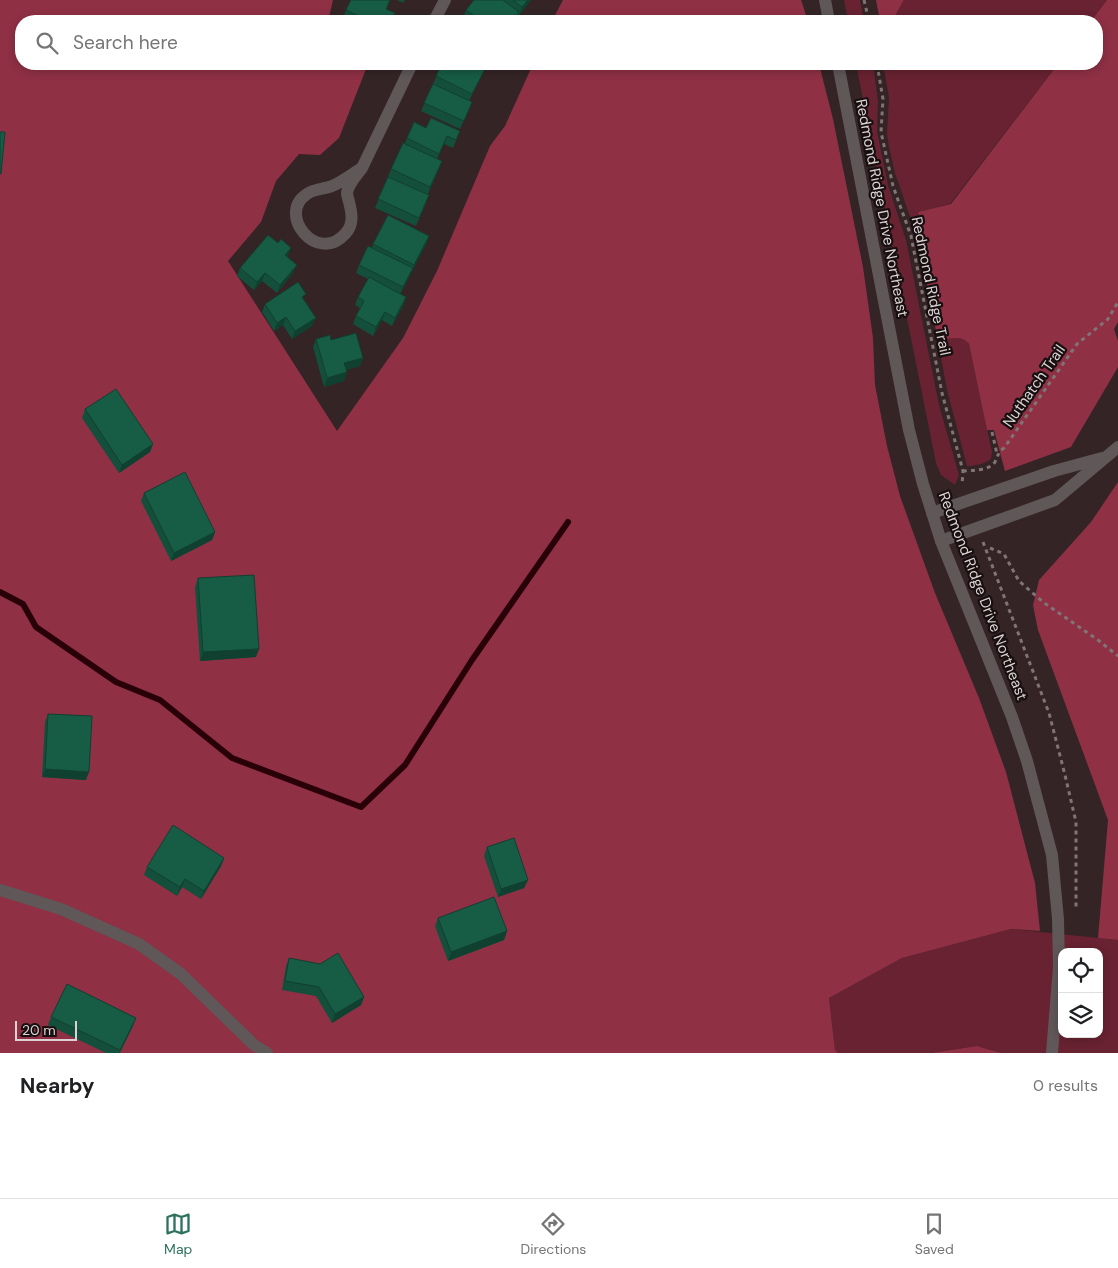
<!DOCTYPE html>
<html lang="en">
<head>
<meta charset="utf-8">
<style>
  :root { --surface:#fff; --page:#f2f2f2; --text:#202124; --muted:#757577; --line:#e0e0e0; --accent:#2d725e }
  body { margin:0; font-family:"DM Sans",sans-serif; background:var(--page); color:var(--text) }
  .controls { position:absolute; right:15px; bottom:15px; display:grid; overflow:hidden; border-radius:10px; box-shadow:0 2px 8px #0003 }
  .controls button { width:45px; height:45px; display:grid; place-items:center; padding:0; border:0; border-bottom:1px solid var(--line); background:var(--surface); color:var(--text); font:25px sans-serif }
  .scale { position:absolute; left:15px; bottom:12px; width:62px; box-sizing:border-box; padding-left:5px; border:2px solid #dcd2d3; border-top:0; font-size:14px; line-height:18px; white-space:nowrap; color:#dcd2d3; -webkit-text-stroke:4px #170f10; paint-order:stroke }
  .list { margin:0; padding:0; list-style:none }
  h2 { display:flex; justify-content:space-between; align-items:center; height:65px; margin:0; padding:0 20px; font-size:21px }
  h2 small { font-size:16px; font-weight:400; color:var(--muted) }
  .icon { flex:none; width:28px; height:28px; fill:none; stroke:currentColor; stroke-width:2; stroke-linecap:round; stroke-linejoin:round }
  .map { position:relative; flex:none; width:1118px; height:1053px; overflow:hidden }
  .search { position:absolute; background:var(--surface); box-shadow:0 2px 8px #0003; left:15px; right:15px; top:15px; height:55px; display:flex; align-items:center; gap:12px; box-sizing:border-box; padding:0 18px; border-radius:20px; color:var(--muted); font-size:19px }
  .sheet { height:145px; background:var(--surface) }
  nav { display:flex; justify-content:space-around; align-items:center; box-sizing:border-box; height:70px; border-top:1px solid var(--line); background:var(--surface); font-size:14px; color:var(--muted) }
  nav a { display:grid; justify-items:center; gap:2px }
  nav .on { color:var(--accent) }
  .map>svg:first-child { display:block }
  .green { fill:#682231; fill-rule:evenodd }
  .forest { fill:#8f3045 }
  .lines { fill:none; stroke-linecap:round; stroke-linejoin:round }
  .stream { stroke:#290008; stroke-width:6 }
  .path { stroke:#817475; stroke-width:3; stroke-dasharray:4 4; stroke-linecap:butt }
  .minor { stroke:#5f5758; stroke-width:12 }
  .tertiary { stroke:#5f5758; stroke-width:12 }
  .wall { fill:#144f3b }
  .shaded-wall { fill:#104030 }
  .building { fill:#175c45; stroke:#104030 }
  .labels { text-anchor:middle; stroke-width:4.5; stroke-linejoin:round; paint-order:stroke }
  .street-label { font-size:15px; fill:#dcd2d3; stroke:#170f10 }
</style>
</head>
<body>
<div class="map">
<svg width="1118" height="1053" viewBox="0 0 1118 1053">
  <rect width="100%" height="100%" fill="#342426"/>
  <!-- green -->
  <path class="green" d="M844,0H860L864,21H848Z
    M904,0H1107L1091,21H892Z
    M856,64H873L878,101L877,131L888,185L906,240L939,405L959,475L955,485L941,475L936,463Z
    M883,64H1058L950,204L918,212L932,272L926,280L919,243L895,173L889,147L887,134L889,97Z
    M956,337L965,340L969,344L992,452L991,459C984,464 976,466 967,466L947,390L938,341Z
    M1011,929L1118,940V1053H1001L977,1046L931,1053H838L835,1051L829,998L902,958ZM1062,952H1099V1034H1062Z"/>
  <!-- forest -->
  <path class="forest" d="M0,0H333L329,17L334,21H21V64H368L339,138L320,155L299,154L276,181L261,222L228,261L337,431L403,338L437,271L490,146L505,126L533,64H819L833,119L863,267L873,338L875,385L887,446L900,496L935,593L979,698L1006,772L1035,883L1040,931L1011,929L902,958L829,998L835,1050L838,1053H0Z
    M563,0H801L808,21H552Z
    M876,0H904L892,21H880Z
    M1107,0H1118V322L1114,329L1118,341V367L1071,447L1005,471L994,430H987L969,344C961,334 949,339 938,341L926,280L932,272L918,212L951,204L1058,64H1097V21H1091Z
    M1118,482V940L1098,938L1108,820L1038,630L1033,605L1039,580L1091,522Z
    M977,1046L1001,1053H931Z"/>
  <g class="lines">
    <!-- stream -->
    <path class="stream" d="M0,592L23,604L36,627L116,682L160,700L232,758L361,807L405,765L472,660L568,522"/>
    <!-- path -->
    <path class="path" d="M864,0L869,21
      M877,64L883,99L881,132L893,186L911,236L942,393L963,471L962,485
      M992,432L997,454
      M963,471C972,470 989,471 995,462C998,456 998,452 1004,448L1077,344L1108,319L1118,302
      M983,542L1049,713L1065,775L1076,822V910
      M990,548L1004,554L1019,581L1043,602L1098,640L1118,656"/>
    <!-- minor -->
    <path class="minor" d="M434,21L445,0
      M362,168C357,175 347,185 347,194C347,195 349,201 349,202C352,213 354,225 345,234C317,265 276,214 307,194C313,189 325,189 332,186C342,182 352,174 362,168Z
      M362,168L412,64
      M932,513L1054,471L1102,458
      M941,541L1055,500L1118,447
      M0,890L61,909L139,944L181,974L254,1045L267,1053"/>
    <!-- tertiary -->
    <path class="tertiary" d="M825,0L829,21
      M838,64L909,430L923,484L941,541L1012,717L1027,761L1052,855L1058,919L1059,967L1052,1053"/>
  </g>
  <!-- wall -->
  <path class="wall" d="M390,0L387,9L392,21H350L343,18L346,10Z
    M397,0H405L403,3Z
    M474,0H531L519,16L518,15L516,21H467L463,18L466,10Z
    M442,64H492L489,70L485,69L469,101L472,102L460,129L421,111Z
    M426,128L460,131L453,148L444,144L437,159L439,169L428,194L426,203L416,226L375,208L391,169L405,143L407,138Z
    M429,236L426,244L400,294L406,297L403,306L392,326L382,320L373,336L353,324L356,316L360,308L355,305L358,297L368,279L356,273L359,265L372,248L373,244Z
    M288,256V257L293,273L277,293L262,281L254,290L237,276L240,268Z
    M304,300L312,326L292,339L283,325L274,331L262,312L265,304Z
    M316,339L331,340L363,358L360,366L346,370L344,381L324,387L313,347Z
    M85,409L153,444L150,452L119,473L82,418Z
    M144,493L215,532L212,540L171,561L141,501Z
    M198,578L256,657L200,661L195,587Z
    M48,714L86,780L42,777L45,722Z
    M487,847L528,880L524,888L498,897L484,856Z
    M224,858L221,866L201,899L182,887L177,896L144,875L147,867Z
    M438,918L507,931L504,940L448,961L435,926Z
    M289,958L364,997L361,1005L332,1023L316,996L282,990L286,966Z
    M51,1017L133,1026L120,1053H106L48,1025Z"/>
  <!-- shaded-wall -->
  <path class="shaded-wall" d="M528,0H531L519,16L522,7Z
    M519,12L516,21H513Z
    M447,136L444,144L436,162L439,154Z
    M442,161L439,169L427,196L430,187Z
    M429,236L426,244L411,274L414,265Z
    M291,248L288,256L282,264L285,255Z
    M297,265L293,273L277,293L280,285Z
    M413,268L410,276L400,295L403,287Z
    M265,273L262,281L254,290L257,282Z
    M406,297L403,306L392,326L395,318Z
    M385,312L382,320L373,336L376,327Z
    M286,317L283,325L274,331L277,323Z
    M316,318L312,326L292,339L295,331Z
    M363,358L360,366L341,371L344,363Z
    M347,372L344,381L324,387L327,378Z
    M153,444L150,452L119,473L122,465Z
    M215,532L212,540L171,561L174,553Z
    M259,649L256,657L200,661L203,652Z
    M45,769L89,772L86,780L42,777Z
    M224,858L221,866L201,899L204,891Z
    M185,879L182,887L177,896L180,887Z
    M528,880L524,888L498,897L501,889Z
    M507,931L504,940L448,961L451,952Z
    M364,997L361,1005L332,1023L335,1014Z
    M136,1018L133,1026L119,1053L120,1050Z"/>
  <!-- building -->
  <path class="building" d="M351,0H390L386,9L395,13L390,21H369L346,10Z
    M474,0H503L519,12L513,21H481L466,10Z
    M513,0H528L522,7Z
    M442,64H480L486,67L472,94L436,76Z
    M433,84L472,102L464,121L424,103Z
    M431,118L460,131L456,140L447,136L439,154L407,138L414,122L426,128Z
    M0,132H5L1,174H0Z
    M403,143L442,161L430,187L391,169Z
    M388,177L429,195L419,218L378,199Z
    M388,215L429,236L414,265L373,244Z
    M268,235L278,243L281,239L291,248L285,255L297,265L280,285L265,273L257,282L240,268Z
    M368,246L413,268L403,287L359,265Z
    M369,277L406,297L395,318L385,312L376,327L356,316L364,301L358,297Z
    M298,282L306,294L302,297L316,318L295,331L286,317L277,323L265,304Z
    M356,333L363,358L344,363L347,372L327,378L316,339L330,335L331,340Z
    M116,389L153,444L122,465L85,409Z
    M185,472L215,532L174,553L144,493Z
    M254,575L259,649L203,652L198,578Z
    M48,714L92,716L89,772L45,769Z
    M173,825L224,858L204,891L185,879L180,887L147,867Z
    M514,838L528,880L501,889L487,847Z
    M494,897L507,931L451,952L438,918Z
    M338,953L364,997L335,1014L319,987L285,981L289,958L320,964Z
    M67,984L136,1018L120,1050L51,1017Z"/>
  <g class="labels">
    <!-- street labels -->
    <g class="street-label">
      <text transform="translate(882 208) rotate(79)" y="5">Redmond Ridge Drive Northeast</text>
      <text transform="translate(931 286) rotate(78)" y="5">Redmond Ridge Trail</text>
      <text transform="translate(1034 386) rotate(-55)" y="5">Nuthatch Trail</text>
      <text transform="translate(983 596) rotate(69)" y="5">Redmond Ridge Drive Northeast</text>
    </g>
  </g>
</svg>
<div class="controls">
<button><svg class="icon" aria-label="locate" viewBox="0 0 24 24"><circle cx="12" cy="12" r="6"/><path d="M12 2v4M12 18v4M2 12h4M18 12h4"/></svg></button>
<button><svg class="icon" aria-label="layers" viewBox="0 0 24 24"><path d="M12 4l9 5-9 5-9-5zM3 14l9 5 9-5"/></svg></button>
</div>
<div class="scale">20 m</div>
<div class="search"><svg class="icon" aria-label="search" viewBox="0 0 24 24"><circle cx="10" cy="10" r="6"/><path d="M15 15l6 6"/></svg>Search here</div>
</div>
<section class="sheet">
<h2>Nearby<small>0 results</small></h2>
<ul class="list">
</ul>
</section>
<nav>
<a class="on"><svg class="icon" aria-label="map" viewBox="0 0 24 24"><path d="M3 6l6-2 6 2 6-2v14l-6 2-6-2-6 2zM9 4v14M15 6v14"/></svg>Map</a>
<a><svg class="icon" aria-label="directions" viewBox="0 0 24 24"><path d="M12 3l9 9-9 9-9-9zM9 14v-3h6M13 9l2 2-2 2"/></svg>Directions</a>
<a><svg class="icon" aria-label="saved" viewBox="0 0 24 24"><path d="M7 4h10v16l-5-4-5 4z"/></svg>Saved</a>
</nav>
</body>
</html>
